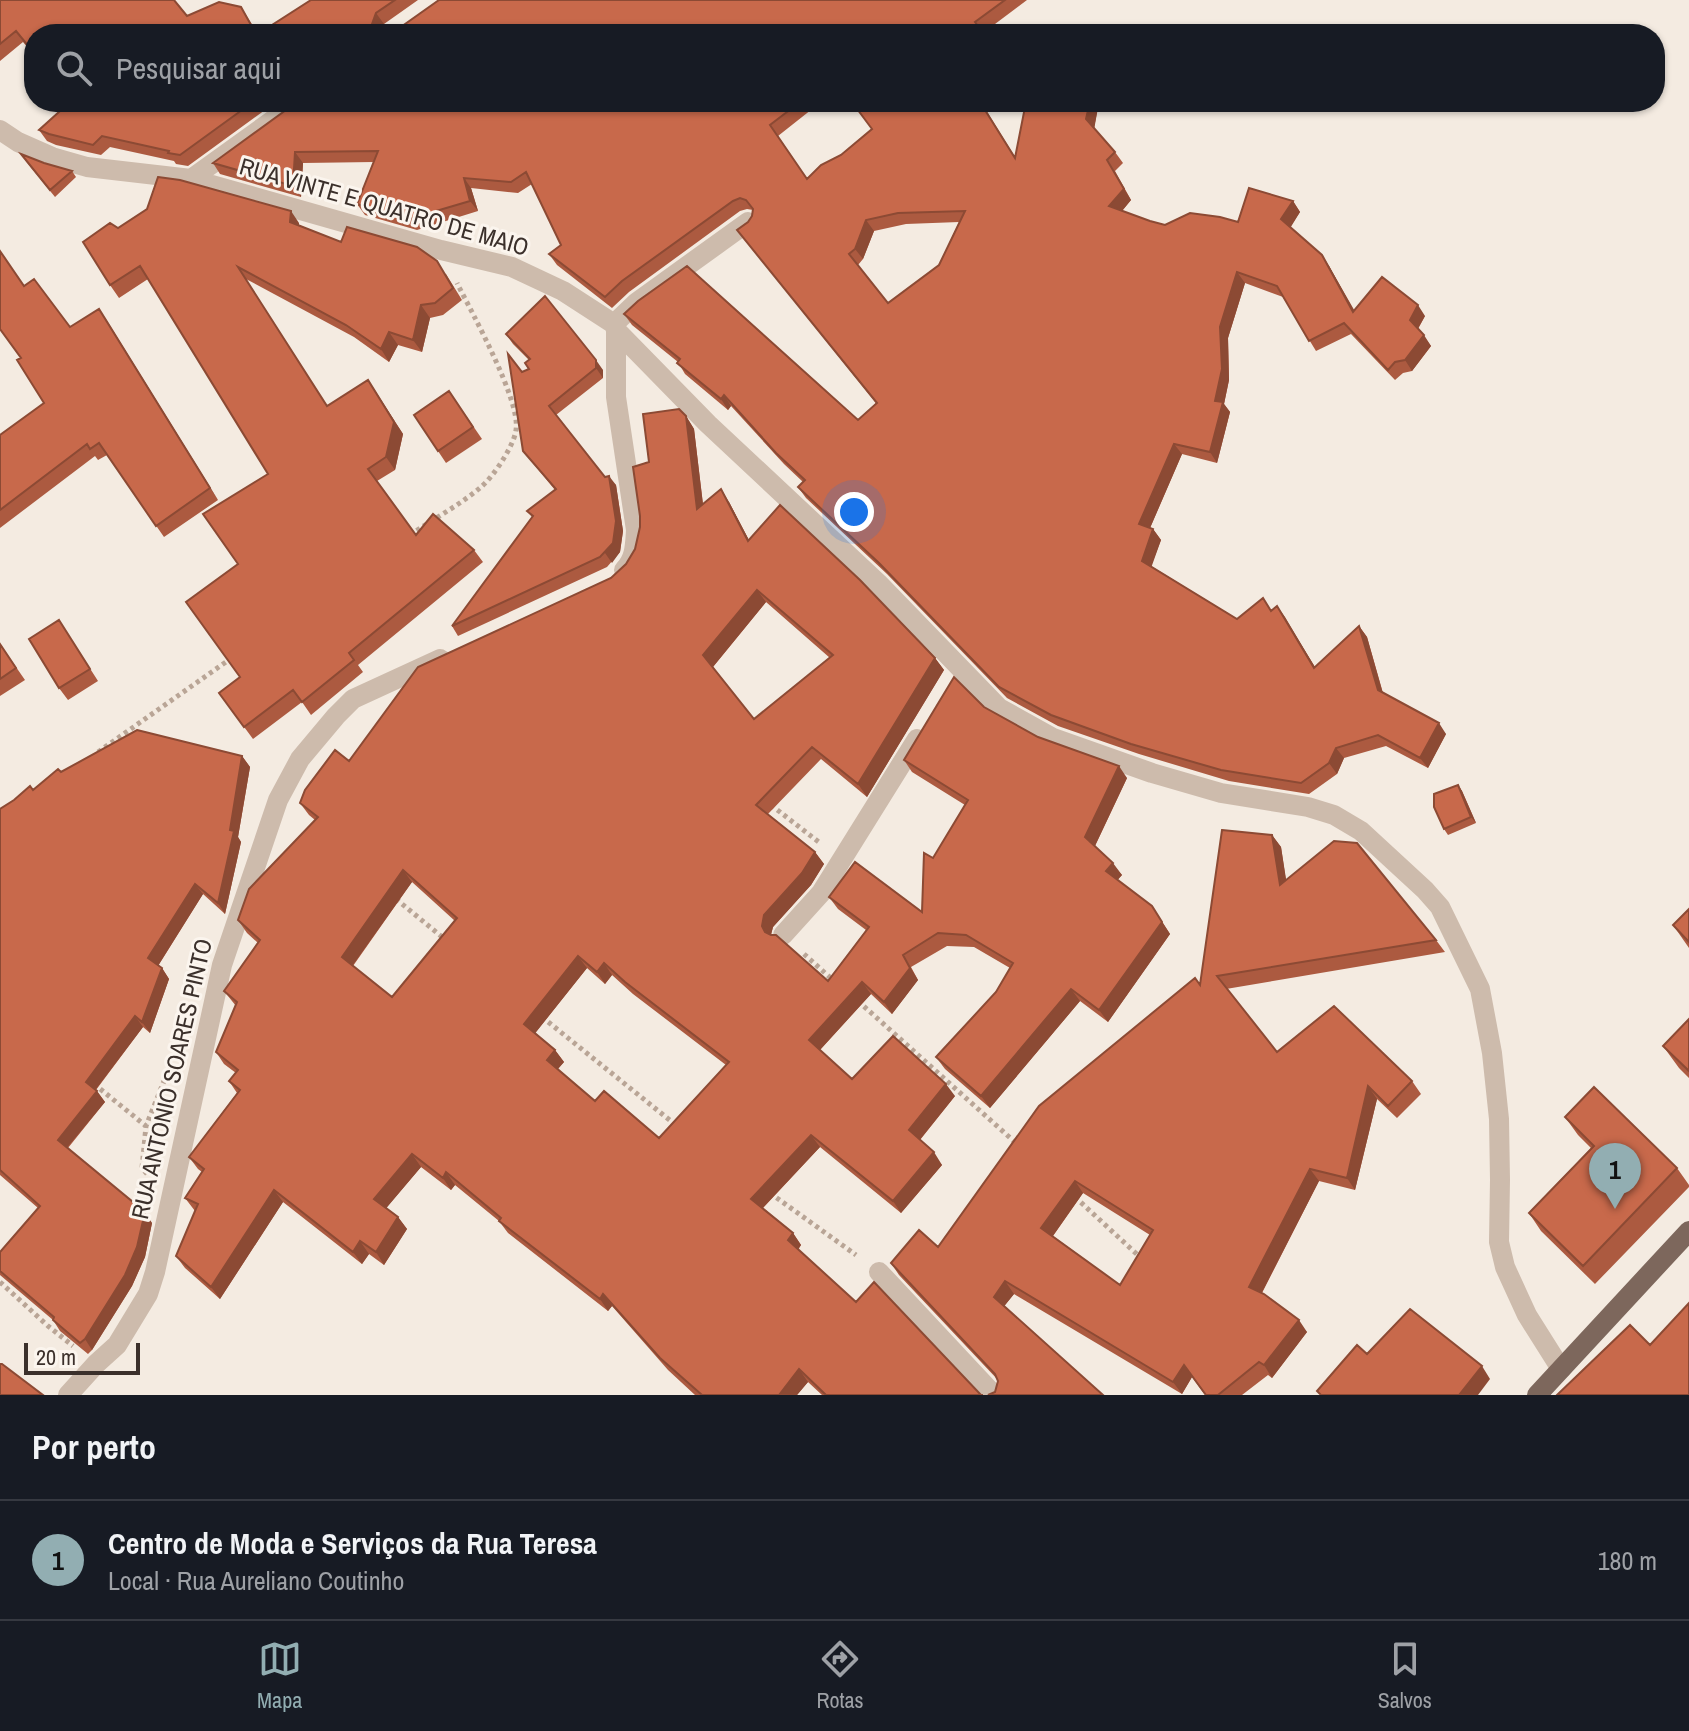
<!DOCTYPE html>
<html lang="pt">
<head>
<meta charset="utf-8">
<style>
  :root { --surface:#171b24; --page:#242831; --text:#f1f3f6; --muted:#9ea1a6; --line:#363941; --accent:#92aeb2 }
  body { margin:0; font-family:"Archivo Narrow",sans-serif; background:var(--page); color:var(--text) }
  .scale { position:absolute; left:24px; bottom:20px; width:116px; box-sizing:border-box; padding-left:8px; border:4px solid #3b302b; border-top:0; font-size:22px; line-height:28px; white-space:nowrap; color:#3b302b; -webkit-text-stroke:6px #fbf5ee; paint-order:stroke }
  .you { position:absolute; left:854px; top:512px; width:28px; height:28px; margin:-20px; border:6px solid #fff; border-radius:50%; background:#1a73e8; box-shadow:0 0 0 12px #1a73e833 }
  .badge { display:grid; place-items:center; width:52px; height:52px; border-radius:50%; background:var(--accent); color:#111; font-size:26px; font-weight:700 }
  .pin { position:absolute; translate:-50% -66px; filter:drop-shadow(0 2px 4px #0008) }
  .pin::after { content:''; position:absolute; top:42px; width:28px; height:24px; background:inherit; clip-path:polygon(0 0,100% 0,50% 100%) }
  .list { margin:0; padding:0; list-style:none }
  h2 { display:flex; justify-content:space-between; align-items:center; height:104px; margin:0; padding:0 32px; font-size:34px }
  h2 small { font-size:26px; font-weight:400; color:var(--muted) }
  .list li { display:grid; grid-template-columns:52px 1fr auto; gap:24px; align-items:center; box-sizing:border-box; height:120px; padding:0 32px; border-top:2px solid var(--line) }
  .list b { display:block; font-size:30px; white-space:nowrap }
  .list p { margin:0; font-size:26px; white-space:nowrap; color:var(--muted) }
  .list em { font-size:26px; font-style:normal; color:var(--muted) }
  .icon { flex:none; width:44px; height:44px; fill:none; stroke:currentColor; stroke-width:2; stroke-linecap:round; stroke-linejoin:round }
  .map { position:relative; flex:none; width:1689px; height:1395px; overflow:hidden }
  .search { position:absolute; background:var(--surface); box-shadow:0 2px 6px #0004; left:24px; right:24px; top:24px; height:88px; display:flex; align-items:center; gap:20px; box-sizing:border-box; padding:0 28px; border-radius:32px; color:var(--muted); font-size:30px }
  .sheet { height:224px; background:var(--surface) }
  nav { display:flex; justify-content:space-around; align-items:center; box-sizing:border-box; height:112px; border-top:2px solid var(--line); background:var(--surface); font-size:22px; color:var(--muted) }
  nav a { display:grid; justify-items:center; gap:4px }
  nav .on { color:var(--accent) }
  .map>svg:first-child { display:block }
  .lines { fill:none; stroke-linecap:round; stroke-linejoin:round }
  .path { stroke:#b9a596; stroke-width:5; stroke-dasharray:4 4; stroke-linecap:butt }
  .minor { stroke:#cdbbac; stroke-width:20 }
  .major { stroke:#7d675c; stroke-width:20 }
  .wall { fill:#ac5a40; fill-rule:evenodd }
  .shaded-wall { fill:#8c4a34 }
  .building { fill:#c8694b; stroke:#8c4a34; stroke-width:2; fill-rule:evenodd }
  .labels { text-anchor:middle; stroke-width:6; stroke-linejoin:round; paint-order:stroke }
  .street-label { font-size:24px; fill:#3b302b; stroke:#fbf5ee }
</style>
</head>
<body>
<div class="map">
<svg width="1689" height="1395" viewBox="0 0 1689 1395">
  <rect width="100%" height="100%" fill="#f4ebe1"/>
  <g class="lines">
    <!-- path -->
    <path class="path" d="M410,535C433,519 460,505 481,487C493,477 514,446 516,430C521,401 472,313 457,283
      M98,752L233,657
      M771,805L820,843
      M396,899L447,941
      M804,954L835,982
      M858,1001L1017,1144
      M542,1017L677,1126
      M94,1084L146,1126
      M147,1174L142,1168L146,1126L164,1081
      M770,1193L856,1255
      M1075,1197L1141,1258
      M0,1282L48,1326L73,1346"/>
    <!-- minor -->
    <path class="minor" d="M0,130L18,142L52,157L87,167L191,179L441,250L512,267L563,291L614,324L616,330L708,424L878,583L999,708L1053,738L1152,773L1221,793L1308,807L1334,815L1361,831L1425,890L1440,907L1480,989L1492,1053L1499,1119L1500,1180L1499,1242L1505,1267L1527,1315L1561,1369
      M191,179L298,102
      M614,324L637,302L748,222
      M616,330V397L636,530C635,546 635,559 624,570
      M783,935L821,893L917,739
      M879,1272L994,1395
      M68,1395L96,1364L117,1345L148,1294L155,1272L222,965L278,800L300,759L336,716L353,699L440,659"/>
    <!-- major -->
    <path class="major" d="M1537,1395L1689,1231"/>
  </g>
  <!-- wall -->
  <path class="wall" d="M0,0L187,16L241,7L258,34H34V55L23,42L0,61Z
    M311,0H418L384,24L379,34H258Z
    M439,0H1027L983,33Z
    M70,102H276L188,166L176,164L174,161L110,147L101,155L56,145L47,141L39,130Z
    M297,102H821L778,136L807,179L841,155L872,129L852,102H981L1015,157L1099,102L1094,128L1115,152L1123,163L1115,171L1131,200L1122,211L1150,221L1165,225L1238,222L1293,201L1300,212L1290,227L1329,266L1354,311L1425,316L1418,329L1431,346L1412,371L1403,373L1395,380L1351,334L1316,351L1283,297L1245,283L1228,338L1229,380L1224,404L1230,412L1217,463L1182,454L1150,528L1153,529L1161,540L1151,566L1237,619L1271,611L1277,606L1315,667L1359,626L1367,637L1383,693L1446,734L1428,768L1386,746L1344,758L1337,774L1309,794L1229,781L1139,754L1058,726L1007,698L887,574L806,498L798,487L803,482L784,464L731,406L728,410L685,374L678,362L632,325L624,314L858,420L876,403L737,230L748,222L752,216L753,210L747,209L740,211L629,292L612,308L557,265L549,254L561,245L532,184L518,193L471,188L478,211L417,230L365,215L357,204L374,162L303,163L301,197L220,174L213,163ZM959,222L939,265L888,303L858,265L863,259L874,231L906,224Z
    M25,160L44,163L72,171L76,177L55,197Z
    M299,223V225L341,242L446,274L462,300L443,315L430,318L422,352L398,345L389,362L354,337L246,279L327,406L368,380L376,392L403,434L395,470L377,481L416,535L474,550L483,562L358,665L363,672L311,715L302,702L253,739L219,693L240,677L238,564L268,474L148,279L119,298L110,285L118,228Z
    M24,286L70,327L107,321L218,500L164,537L107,455L98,460L95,456L0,528V435L44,403L21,358Z
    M506,334L603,370V378L556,415L605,477L616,485L623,531L620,552L607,567L458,636L452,626L532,517L527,511L555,490L523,451L522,372L529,369V360L513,344Z
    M449,391L482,439L446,463L414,415Z
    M686,416L694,429L703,504L729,502L749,540L935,658L944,670L867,797L821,759L768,814L815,852L824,864L811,885L773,927L771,935L828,981L866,930L838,909L829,897L922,912L933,858L965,805L912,772L904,760L984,707L1038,737L1127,778L1095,846L1122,875L1117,880L1152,906L1170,934L1108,1022L1080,1001L990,1108L945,1069L936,1057L996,992L1010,968L974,947L947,946L911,967L918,980L892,1014L871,994L820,1050L852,1079L955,1096L920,1140L942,1165L901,1213L820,1147L763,1208L793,1233L801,1245L798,1250L856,1302L981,1395H983H822L808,1382L797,1395H695L668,1370L612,1306L608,1311L508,1233L499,1221L455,1185L451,1190L421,1167L386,1208L398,1217L407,1229L384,1265L369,1254L362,1264L283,1202L220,1299L185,1268L176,1256L195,1211L185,1198L202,1172L198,1169L189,1157L237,1093L229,1081L236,1073L224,1064L216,1052L236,1006L224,991L258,943L247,933L238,920L315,820L309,815L300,803L349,761L611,578L626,564L635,549L640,527L649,462ZM766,602L830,658L754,719L713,667ZM412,882L455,921L392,997L353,966ZM587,968L605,984L612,975L633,994L726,1065L659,1138L595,1101L558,1069L564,1062L555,1050L535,1033Z
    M59,620L98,681L68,700L59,688Z
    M0,644L25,680L0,696Z
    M242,756L250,767L238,837L241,842L225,914L203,894L158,966L162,968L169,979L150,1033L143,1027L96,1090L105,1102L68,1148L152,1223L145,1257L132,1286L92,1350L88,1354L60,1331L53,1320L0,1275V1252L38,1208L0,1175V809L61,772Z
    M1458,785L1462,791L1476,823L1448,835L1444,829Z
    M1272,835L1281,847L1286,881L1436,940L1445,952L1226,989L1277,1052L1412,1081L1421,1094L1397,1118L1377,1099L1355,1190L1319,1181L1262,1293L1307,1332L1272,1378L1268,1375L1242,1395H1205L1192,1377L1182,1394L1014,1294L1004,1306L1103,1395L995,1392L998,1380L899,1275L891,1263L938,1247L1200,985ZM1083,1193L1150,1235L1120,1285L1053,1236Z
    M1689,909V948L1673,925Z
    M1689,1019V1078L1679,1068L1663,1046Z
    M1565,1117L1677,1168L1689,1185V1187L1595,1284L1541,1231L1529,1213L1591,1148L1578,1135Z"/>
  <!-- shaded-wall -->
  <path class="shaded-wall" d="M376,13L384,24L379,34H376L372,24Z
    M1090,102H1099L1094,130L1086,119Z
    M295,152L303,163L301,197L293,186Z
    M1107,160L1131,200L1117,217L1109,206Z
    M464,178L471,188L478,211L470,201Z
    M1293,201L1300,212L1289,230L1281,219Z
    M291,211L299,223L298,234L290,222Z
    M866,220L874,231L863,259L855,249Z
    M1322,255L1329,266L1361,322L1353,312Z
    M1237,272L1245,283L1228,338L1229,380L1224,404L1230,412L1217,463L1210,452L1220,327Z
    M421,305L430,318L422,352L413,340Z
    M1418,305L1425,316L1417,330L1410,320Z
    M99,309L107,321L218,500L210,488Z
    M389,332L398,345L389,362L381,349Z
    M1424,335L1431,346L1412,371L1405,360Z
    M596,360L603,370V378L596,368Z
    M368,380L403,434L395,470L386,457Z
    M724,395L731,406L728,410L721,399Z
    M686,416L694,429L705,522L697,509Z
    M1174,444L1182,454L1147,535L1139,524Z
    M609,476L616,485L623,531L620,552L612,563L605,553Z
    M721,489L729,502L756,554L748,541Z
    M1153,529L1161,540L1150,571L1142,561Z
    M757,590L766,602L712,668L703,655Z
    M1277,606L1285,617L1322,679L1314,668Z
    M1359,626L1367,637L1385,701L1378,690Z
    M935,658L944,670L867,797L858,784Z
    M1439,723L1446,734L1428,768L1420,758Z
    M1336,748L1344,758L1337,774L1329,763Z
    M242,756L250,767L238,837L241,842L225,914L218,903Z
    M1119,766L1127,778L1093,850L1085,837Z
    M1458,785L1462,791L1476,823L1471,817Z
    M1272,835L1281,847L1289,898L1280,885Z
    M815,852L824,864L811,885L773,927L770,938L774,944L762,926L764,915Z
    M1113,863L1122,875L1114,884L1106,871Z
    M403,870L412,882L350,969L342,957Z
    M195,884L203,894L156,969L148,958Z
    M1152,906L1170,934L1108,1022L1099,1010Z
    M903,955L918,980L892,1014L884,1002Z
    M578,956L587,968L533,1036L524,1024Z
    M604,963L612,975L605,984L597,972Z
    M162,968L169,979L150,1033L142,1022Z
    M862,982L871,994L818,1052L809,1040Z
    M1071,989L1080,1001L990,1108L981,1096Z
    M135,1016L143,1027L93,1093L86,1082Z
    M555,1050L564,1062L555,1072L547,1060Z
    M946,1084L955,1096L918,1142L909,1130Z
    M1368,1086L1377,1099L1355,1190L1347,1178Z
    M97,1091L105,1102L65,1150L58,1140Z
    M811,1135L820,1147L760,1211L751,1199Z
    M934,1152L942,1165L901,1213L893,1201Z
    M412,1154L421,1167L383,1212L374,1199Z
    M1310,1169L1319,1181L1258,1300L1249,1287Z
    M446,1172L455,1185L451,1190L443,1178Z
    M1075,1181L1083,1193L1050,1240L1041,1228Z
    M274,1190L283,1202L220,1299L211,1287Z
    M145,1212L152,1223L145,1257L132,1286L92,1350L85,1339Z
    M398,1217L407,1229L384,1265L376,1252Z
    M793,1233L801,1245L796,1252L788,1240Z
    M360,1241L369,1254L362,1264L353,1252Z
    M1005,1281L1014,1294L1002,1309L994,1297Z
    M603,1294L612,1306L608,1311L600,1299Z
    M1299,1320L1307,1332L1272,1378L1264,1365Z
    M1184,1365L1192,1377L1182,1394L1173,1382Z
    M1482,1366L1490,1379L1478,1395H1459Z
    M799,1369L808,1382L797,1395H779Z"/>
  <!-- building -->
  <path class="building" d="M0,0H174L187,16L219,2L241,7L256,34H34V53L16,31L0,44Z
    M311,0H395L376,13L372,24L373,30L378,34H258Z
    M439,0H1005L975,22L984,34H391Z
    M70,102H253L180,155L168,153L169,151L102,136L93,145L49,134L39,130Z
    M297,102H800L770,125L807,179L821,165L841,155L872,129L852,102H980L1015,158L1026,102H1090L1086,119L1115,152L1107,160L1124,189L1109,206L1150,221L1165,225L1190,213L1220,217L1238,222L1249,188L1293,201L1281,219L1322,255L1353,312L1382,277L1418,305L1410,320L1424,335L1405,360L1395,362L1388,370L1344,323L1309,341L1277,286L1237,272L1220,327L1222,369L1215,401L1223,402L1210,452L1174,444L1139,524L1153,529L1142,561L1237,619L1263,598L1271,611L1277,606L1314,668L1359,626L1378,690L1439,723L1420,758L1378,735L1336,748L1329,763L1301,783L1221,770L1131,744L1051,715L999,687L879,563L798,487L805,480L776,453L724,395L721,399L677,363L680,359L624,314L638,301L687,266L858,420L877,403L737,230L748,222L752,216L753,209L746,200L740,198L733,201L622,281L605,297L549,254L561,245L526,172L511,182L464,178L470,201L409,219L357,204L378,151L295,152L293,186L213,163ZM965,211L939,265L888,303L849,254L855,249L866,220L898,213Z
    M21,154L44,163L72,171L50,190Z
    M158,177L180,180L291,211L290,222L341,242L347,227L417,247L437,261L453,288L435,303L421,305L413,340L389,332L381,349L346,325L238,267L327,406L368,380L394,422L386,457L368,469L416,535L433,514L474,550L349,653L354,660L302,702L293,690L244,727L219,693L240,677L186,602L238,564L203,514L268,474L140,266L110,285L83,242L110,223L118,228L147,209Z
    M0,251L24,286L34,279L70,327L99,309L210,488L156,526L99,443L90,449L87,444L0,510V435L44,403L17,360L21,358L0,329Z
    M545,296L596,360V368L549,406L605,477L609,476L616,521L613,543L600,557L452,626L533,516L527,511L556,489L523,451L508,354L522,372L529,369L525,363L530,359L506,334Z
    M449,391L473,427L438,451L414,415Z
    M679,409L686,416L697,509L721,489L748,541L780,505L860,580L935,658L858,784L812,747L756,805L815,852L802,873L764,915L762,926L765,932L771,935H776L828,981L869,927L829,897L855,862L922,912L924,853L933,858L968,800L904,760L954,677L984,707L1038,737L1119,766L1085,837L1113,863L1106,871L1152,906L1162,922L1099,1010L1071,989L981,1096L936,1057L996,992L1013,963L966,935L938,933L903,955L910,968L884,1002L862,982L809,1040L852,1079L893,1036L946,1084L909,1130L934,1152L893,1201L811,1135L751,1199L793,1233L788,1240L856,1302L874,1282L981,1395H983H826L799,1369L779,1395H702L660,1358L603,1294L600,1299L499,1221L501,1218L446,1172L443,1178L412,1154L374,1199L398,1217L376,1252L360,1241L353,1252L274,1190L211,1287L176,1256L198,1204L185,1198L204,1169L189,1157L240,1090L229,1081L238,1070L216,1052L237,1002L224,991L260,940L238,920L249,889L318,817L300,803L305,790L335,750L349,761L418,667L611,578L626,564L635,549L640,527V516L633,467L649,462L643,414ZM757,590L833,655L754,719L703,655ZM403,870L457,918L392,997L342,957ZM578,956L597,972L604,963L625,982L729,1062L659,1138L604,1091L595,1101L547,1060L555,1050L524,1024Z
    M59,620L90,669L59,688L29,639Z
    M0,644L16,668L0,679Z
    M137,730L242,756L230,830L234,831L218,903L195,884L148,958L162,968L142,1022L135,1016L86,1082L97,1091L58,1140L145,1212L137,1247L125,1275L85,1339L80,1343L53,1320L54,1317L0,1271V1252L40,1206L0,1170V809L14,800L30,786L33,790L58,769L61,772Z
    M1458,785L1471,817L1444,829L1434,807V794Z
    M1222,830L1272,835L1280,885L1334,841L1357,843L1436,940L1217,976L1277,1052L1334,1006L1412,1081L1388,1106L1368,1086L1347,1178L1310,1169L1249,1287L1264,1294L1299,1320L1264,1365L1259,1362L1218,1395H1206L1184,1365L1173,1382L1005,1281L994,1297L1103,1395H988L995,1392L998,1381L995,1374L891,1263L919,1230L938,1247L1039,1106L1195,978L1200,985ZM1075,1181L1153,1230L1120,1285L1041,1228Z
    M1689,909V942L1673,925Z
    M1689,1019V1071L1663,1046Z
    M1594,1087L1677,1168L1583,1266L1529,1213L1594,1146L1565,1117Z
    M1689,1303V1395H1557L1630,1325L1650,1345Z
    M1410,1309L1482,1366L1459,1395H1321L1317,1391L1357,1345L1367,1354Z
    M0,1364H2L43,1395H0Z"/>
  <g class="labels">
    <!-- street labels -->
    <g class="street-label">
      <text transform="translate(384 207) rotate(16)" y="8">RUA VINTE E QUATRO DE MAIO</text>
      <text transform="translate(172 1079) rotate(-77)" y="8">RUA ANTONIO SOARES PINTO</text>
    </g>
  </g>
</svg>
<div class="scale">20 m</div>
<div class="you"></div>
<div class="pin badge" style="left:1615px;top:1209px">1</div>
<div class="search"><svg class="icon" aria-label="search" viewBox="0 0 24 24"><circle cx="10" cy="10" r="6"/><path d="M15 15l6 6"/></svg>Pesquisar aqui</div>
</div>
<section class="sheet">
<h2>Por perto<small></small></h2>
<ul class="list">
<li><span class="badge">1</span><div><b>Centro de Moda e Serviços da Rua Teresa</b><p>Local · Rua Aureliano Coutinho</p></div><em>180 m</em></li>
</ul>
</section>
<nav>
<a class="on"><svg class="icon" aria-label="map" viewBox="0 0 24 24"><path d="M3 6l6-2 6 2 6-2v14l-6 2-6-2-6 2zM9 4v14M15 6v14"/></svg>Mapa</a>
<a><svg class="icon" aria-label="directions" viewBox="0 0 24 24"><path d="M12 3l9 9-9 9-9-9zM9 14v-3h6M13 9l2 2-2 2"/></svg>Rotas</a>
<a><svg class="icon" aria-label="saved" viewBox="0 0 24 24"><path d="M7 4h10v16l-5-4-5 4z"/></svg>Salvos</a>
</nav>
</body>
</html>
